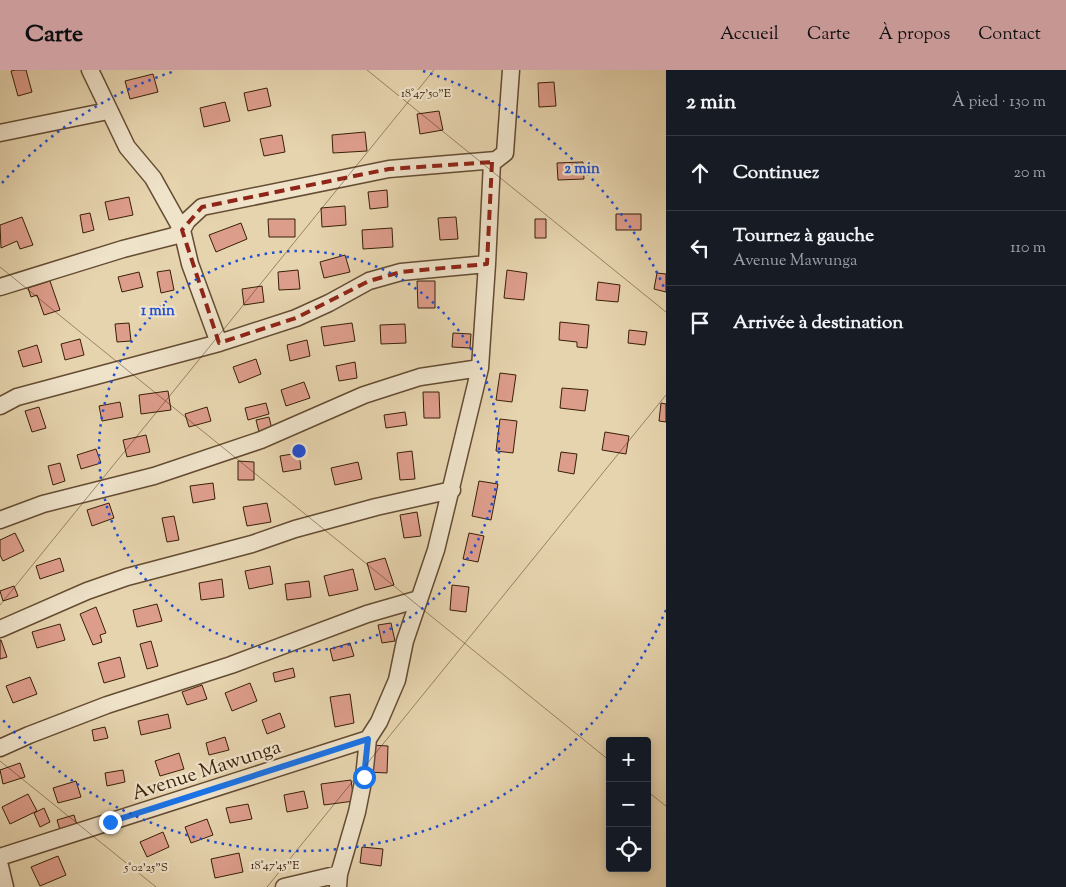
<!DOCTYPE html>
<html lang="fr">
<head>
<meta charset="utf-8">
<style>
  :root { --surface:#171b24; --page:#242831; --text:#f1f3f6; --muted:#9ea1a6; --line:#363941; --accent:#c59692 }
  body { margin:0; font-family:"Sorts Mill Goudy",serif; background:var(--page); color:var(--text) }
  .controls { position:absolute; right:15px; bottom:15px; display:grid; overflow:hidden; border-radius:5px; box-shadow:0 2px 8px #0003 }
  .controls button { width:45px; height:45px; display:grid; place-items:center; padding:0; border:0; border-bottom:1px solid var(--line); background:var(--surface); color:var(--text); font:25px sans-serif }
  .stop { position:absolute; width:15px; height:15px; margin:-11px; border:4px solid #1a73e8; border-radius:50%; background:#fff }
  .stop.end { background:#1a73e8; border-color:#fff; box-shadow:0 1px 5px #0008 }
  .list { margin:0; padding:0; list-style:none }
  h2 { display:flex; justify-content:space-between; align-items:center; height:65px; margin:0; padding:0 20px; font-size:21px }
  h2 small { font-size:16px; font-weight:400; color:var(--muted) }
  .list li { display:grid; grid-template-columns:32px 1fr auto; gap:15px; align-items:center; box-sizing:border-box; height:75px; padding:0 20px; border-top:1px solid var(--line) }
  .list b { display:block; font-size:19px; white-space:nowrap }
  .list p { margin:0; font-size:16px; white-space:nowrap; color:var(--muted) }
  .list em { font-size:16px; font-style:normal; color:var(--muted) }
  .icon { flex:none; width:28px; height:28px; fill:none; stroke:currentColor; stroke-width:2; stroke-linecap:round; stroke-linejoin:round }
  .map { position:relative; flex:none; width:666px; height:817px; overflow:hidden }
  header { display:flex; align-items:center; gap:30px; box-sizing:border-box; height:70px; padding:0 25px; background:var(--accent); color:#111 }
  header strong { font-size:24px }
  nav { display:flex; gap:28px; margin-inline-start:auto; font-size:18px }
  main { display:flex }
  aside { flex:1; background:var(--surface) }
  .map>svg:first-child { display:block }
  .building { fill:#dd9d8b; stroke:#391f08 }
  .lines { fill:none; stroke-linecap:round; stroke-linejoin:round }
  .minor-casing { stroke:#644c32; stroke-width:19 }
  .minor { stroke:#efe3ca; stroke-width:16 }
  .route { stroke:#1a73e8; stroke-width:6 }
  .marked { fill:none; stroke:#8f2418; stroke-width:4; stroke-dasharray:10 6; stroke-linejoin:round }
  .ticks { fill:none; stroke:#391f08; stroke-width:1; stroke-opacity:0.45 }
  .ring { fill:none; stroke:#1d4ed8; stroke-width:2.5; stroke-dasharray:2.5 5 }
  .labels { text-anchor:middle; stroke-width:4.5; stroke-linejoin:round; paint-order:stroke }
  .street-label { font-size:20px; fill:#391f08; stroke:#efe3ca }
  .ticks-label { font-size:12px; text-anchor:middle; fill:#391f08; stroke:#efe3ca; stroke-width:4.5; stroke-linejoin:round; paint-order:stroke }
  .centre { fill:#1d4ed8; stroke:#efe3ca; stroke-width:2.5 }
  .ring-label { font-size:15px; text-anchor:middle; font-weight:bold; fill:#1d4ed8; stroke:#efe3ca; stroke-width:4.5; stroke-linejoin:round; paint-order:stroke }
</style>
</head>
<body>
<header>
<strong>Carte</strong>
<nav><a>Accueil</a><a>Carte</a><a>À propos</a><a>Contact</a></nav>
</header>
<main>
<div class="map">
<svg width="666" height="817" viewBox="0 0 666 817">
  <rect width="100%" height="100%" fill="#e6d4ae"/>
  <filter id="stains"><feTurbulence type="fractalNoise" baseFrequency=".004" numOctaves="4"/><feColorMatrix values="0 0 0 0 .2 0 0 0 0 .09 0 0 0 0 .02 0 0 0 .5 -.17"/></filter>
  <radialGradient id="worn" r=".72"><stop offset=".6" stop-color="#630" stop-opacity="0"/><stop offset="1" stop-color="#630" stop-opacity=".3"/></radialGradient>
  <!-- building -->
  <path class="building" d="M15,0H26L32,22L18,26L11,1Z
    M153,4L158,22L130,29L125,11Z
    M554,12L556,36L539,37L538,13Z
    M267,18L271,36L248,41L244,23Z
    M225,32L230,51L204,57L200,38Z
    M439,41L443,60L420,64L417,44Z
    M365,62L367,81L333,83L332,65Z
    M282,65L285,82L264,86L260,69Z
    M583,92L584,109L558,110L557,93Z
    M387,120L388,137L370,139L368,122Z
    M129,127L133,145L109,150L105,132Z
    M345,136L346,155L322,157L321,138Z
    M90,143L94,160L83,163L80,145Z
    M616,144H641V160H616Z
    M22,147L33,175L20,179L17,171L1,178L0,155Z
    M456,147L458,169L440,170L438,148Z
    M268,149H295V167H269Z
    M535,149H546V168H535Z
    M241,153L247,169L216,182L209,165Z
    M392,158L393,177L363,179L362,160Z
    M345,185L350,202L324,208L320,192Z
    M170,200L174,220L161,223L157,202Z
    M298,200L300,219L279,220L278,202Z
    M507,200L527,203L524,230L504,228Z
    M139,202L143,217L122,222L118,207Z
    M657,203L666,204V222L654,219Z
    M50,211L60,240L44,245L37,225L31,227L28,218Z
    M417,211H435V238H418Z
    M598,212L620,215L618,232L596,230Z
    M262,216L264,232L244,235L242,219Z
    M560,252L589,255L587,278L577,277V272L559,270Z
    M129,253L131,271L117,272L115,254Z
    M352,253L355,271L324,276L321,257Z
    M405,254L406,273L381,274L380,255Z
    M629,260L647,262L645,275L628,273Z
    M453,263L471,264L470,278L452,277Z
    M80,269L84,285L65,290L61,274Z
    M307,270L310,286L290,291L287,275Z
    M37,275L42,292L23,297L18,281Z
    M256,289L261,304L239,313L233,297Z
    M355,292L357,308L339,311L336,296Z
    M500,303L516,305L512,332L496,330Z
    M304,312L310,328L286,336L281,320Z
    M562,318L588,320L585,341L560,338Z
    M168,321L171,340L141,344L139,325Z
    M423,322H439L440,348H424Z
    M120,332L123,347L102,351L99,336Z
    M266,333L269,344L248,350L245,338Z
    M661,333L666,334V352L659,351Z
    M39,337L46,358L32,362L25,341Z
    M207,337L211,351L189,357L185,344Z
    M405,342L407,355L386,358L384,345Z
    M269,347L272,359L259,362L256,350Z
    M500,349L517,351L513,383L496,381Z
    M605,362L629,366L626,384L602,380Z
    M146,365L150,382L127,387L123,370Z
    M96,379L101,393L81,399L77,385Z
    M412,381L415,409L400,410L397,383Z
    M561,382L577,384L574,404L558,401Z
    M299,383L301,399L283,402L280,386Z
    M238,391L254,392V410H238Z
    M358,392L362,409L335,415L331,398Z
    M60,393L65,411L53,415L48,396Z
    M479,411L498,414L491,450L472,446Z
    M213,413L215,429L193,433L190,416Z
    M109,433L114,448L92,456L87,440Z
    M267,433L271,452L247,456L243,437Z
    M417,442L421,466L404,468L400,445Z
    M174,446L179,470L167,472L162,448Z
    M15,463L24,481L3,491L0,485V470Z
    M469,463L484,466L478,492L463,489Z
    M60,488L64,501L40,509L36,496Z
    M385,488L394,515L375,520L367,493Z
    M270,496L273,514L249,519L245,501Z
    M353,499L358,520L329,526L324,506Z
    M222,509L224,527L201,530L199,513Z
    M309,511L311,527L287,530L285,514Z
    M452,515L469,517L466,542L450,540Z
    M14,516L18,526L3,531L0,521Z
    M157,534L162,551L137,557L133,540Z
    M96,537L106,563L100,565L102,572L93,575L80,544Z
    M391,553L395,571L382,573L378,555Z
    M60,554L65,570L37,578L32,562Z
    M0,570H1L7,587L0,589Z
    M151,571L158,596L147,599L140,574Z
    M350,573L354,586L333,591L330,579Z
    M120,587L125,607L104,613L98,593Z
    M293,598L295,607L275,612L273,603Z
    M30,607L37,624L13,633L6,616Z
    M250,613L257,631L232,641L225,623Z
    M202,615L207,629L187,635L182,622Z
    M350,624L354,653L335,657L330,627Z
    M280,643L285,657L267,664L262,650Z
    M168,644L171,658L141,665L138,651Z
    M105,657L108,668L94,671L92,660Z
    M225,667L229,680L209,685L206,673Z
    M370,675L388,676L387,703L369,702Z
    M179,683L184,699L160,706L155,691Z
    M20,693L25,707L3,714L0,700Z
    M123,700L125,712L107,716L105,703Z
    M351,710L354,731L324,735L321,714Z
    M76,711L81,727L58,733L53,718Z
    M304,721L308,738L287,742L284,725Z
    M28,724L37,741L10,754L2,737Z
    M248,734L252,749L230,753L226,738Z
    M44,738L50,752L40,757L34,743Z
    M74,745L77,755L60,760L57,750Z
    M207,749L213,765L191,773L185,757Z
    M163,762L169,777L147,787L140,772Z
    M362,777L383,779L381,796L360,793Z
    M239,783L243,802L215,808L211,789Z
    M58,786L66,805L40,816L31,797Z"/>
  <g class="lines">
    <!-- minor casing -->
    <g class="minor-casing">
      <path id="minor" d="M90,0L127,77L153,108L182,160L190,194L219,273
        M0,63L108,41
        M0,217L123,179L174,166L182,160L187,151L202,137L389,99L496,90L505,83L511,0
        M0,336L17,327L219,273L296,248L329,233L369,211L401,202L487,194
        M0,450L43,434L154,406L261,370L364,325L420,307L480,298
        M0,559L87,521L127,507L252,474L295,459L376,437L452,420
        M0,678L29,665L107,635L231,595L367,544L419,529
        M0,787L368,669
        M0,796L5,817
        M284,817L339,804
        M338,817L339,804L357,742L364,707L368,669L379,652L397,610L405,571L436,480L480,298L487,194L492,92"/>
    </g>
    <!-- minor -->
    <use href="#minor" class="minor"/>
  </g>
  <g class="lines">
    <!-- route -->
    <path class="route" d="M110,752L368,669L364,707"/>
  </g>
  <!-- marked area -->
  <path class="marked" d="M492,92L487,194L401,202L369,211L296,248L219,273L182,160L202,137L389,99Z"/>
  <!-- ticks -->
  <path class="ticks" d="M367,0L666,242M0,197L610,691M0,535L434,0M0,691L156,817M647,721L666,736M267,817L666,325"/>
  <!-- distance rings -->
  <g class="ring">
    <circle cx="299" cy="381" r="200"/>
    <path d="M666 540A400 400 0 0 1 2 649M2 113A400 400 0 0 1 175 1M423 1A400 400 0 0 1 666 222"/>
  </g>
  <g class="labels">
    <!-- street labels -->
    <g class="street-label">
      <text transform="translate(206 699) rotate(-18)" y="7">Avenue Mawunga</text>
    </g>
  </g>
  <g class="ticks-label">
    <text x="426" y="27">18°47'50"E</text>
    <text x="275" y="799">18°47'45"E</text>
    <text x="146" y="801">5°02'25"S</text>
  </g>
  <circle cx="299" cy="381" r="8" class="centre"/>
  <g class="ring-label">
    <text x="582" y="103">2 min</text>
    <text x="158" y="245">1 min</text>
  </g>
  <rect width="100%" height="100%" filter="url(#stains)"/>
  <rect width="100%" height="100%" fill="url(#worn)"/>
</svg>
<div class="controls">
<button>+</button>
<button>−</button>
<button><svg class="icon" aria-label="locate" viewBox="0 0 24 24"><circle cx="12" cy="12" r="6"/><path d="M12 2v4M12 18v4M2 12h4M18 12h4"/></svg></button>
</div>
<div class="stop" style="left:364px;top:707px"></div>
<div class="stop end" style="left:110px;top:752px"></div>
</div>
<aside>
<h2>2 min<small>À pied · 130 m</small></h2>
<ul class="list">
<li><svg class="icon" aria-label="ahead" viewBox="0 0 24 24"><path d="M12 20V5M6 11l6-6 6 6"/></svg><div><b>Continuez</b></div><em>20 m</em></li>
<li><svg class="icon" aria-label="left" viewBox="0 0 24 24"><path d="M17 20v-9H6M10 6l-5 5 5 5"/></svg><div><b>Tournez à gauche</b><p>Avenue Mawunga</p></div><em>110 m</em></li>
<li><svg class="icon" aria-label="arrive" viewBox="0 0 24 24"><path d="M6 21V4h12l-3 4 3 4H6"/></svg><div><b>Arrivée à destination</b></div></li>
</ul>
</aside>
</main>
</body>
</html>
